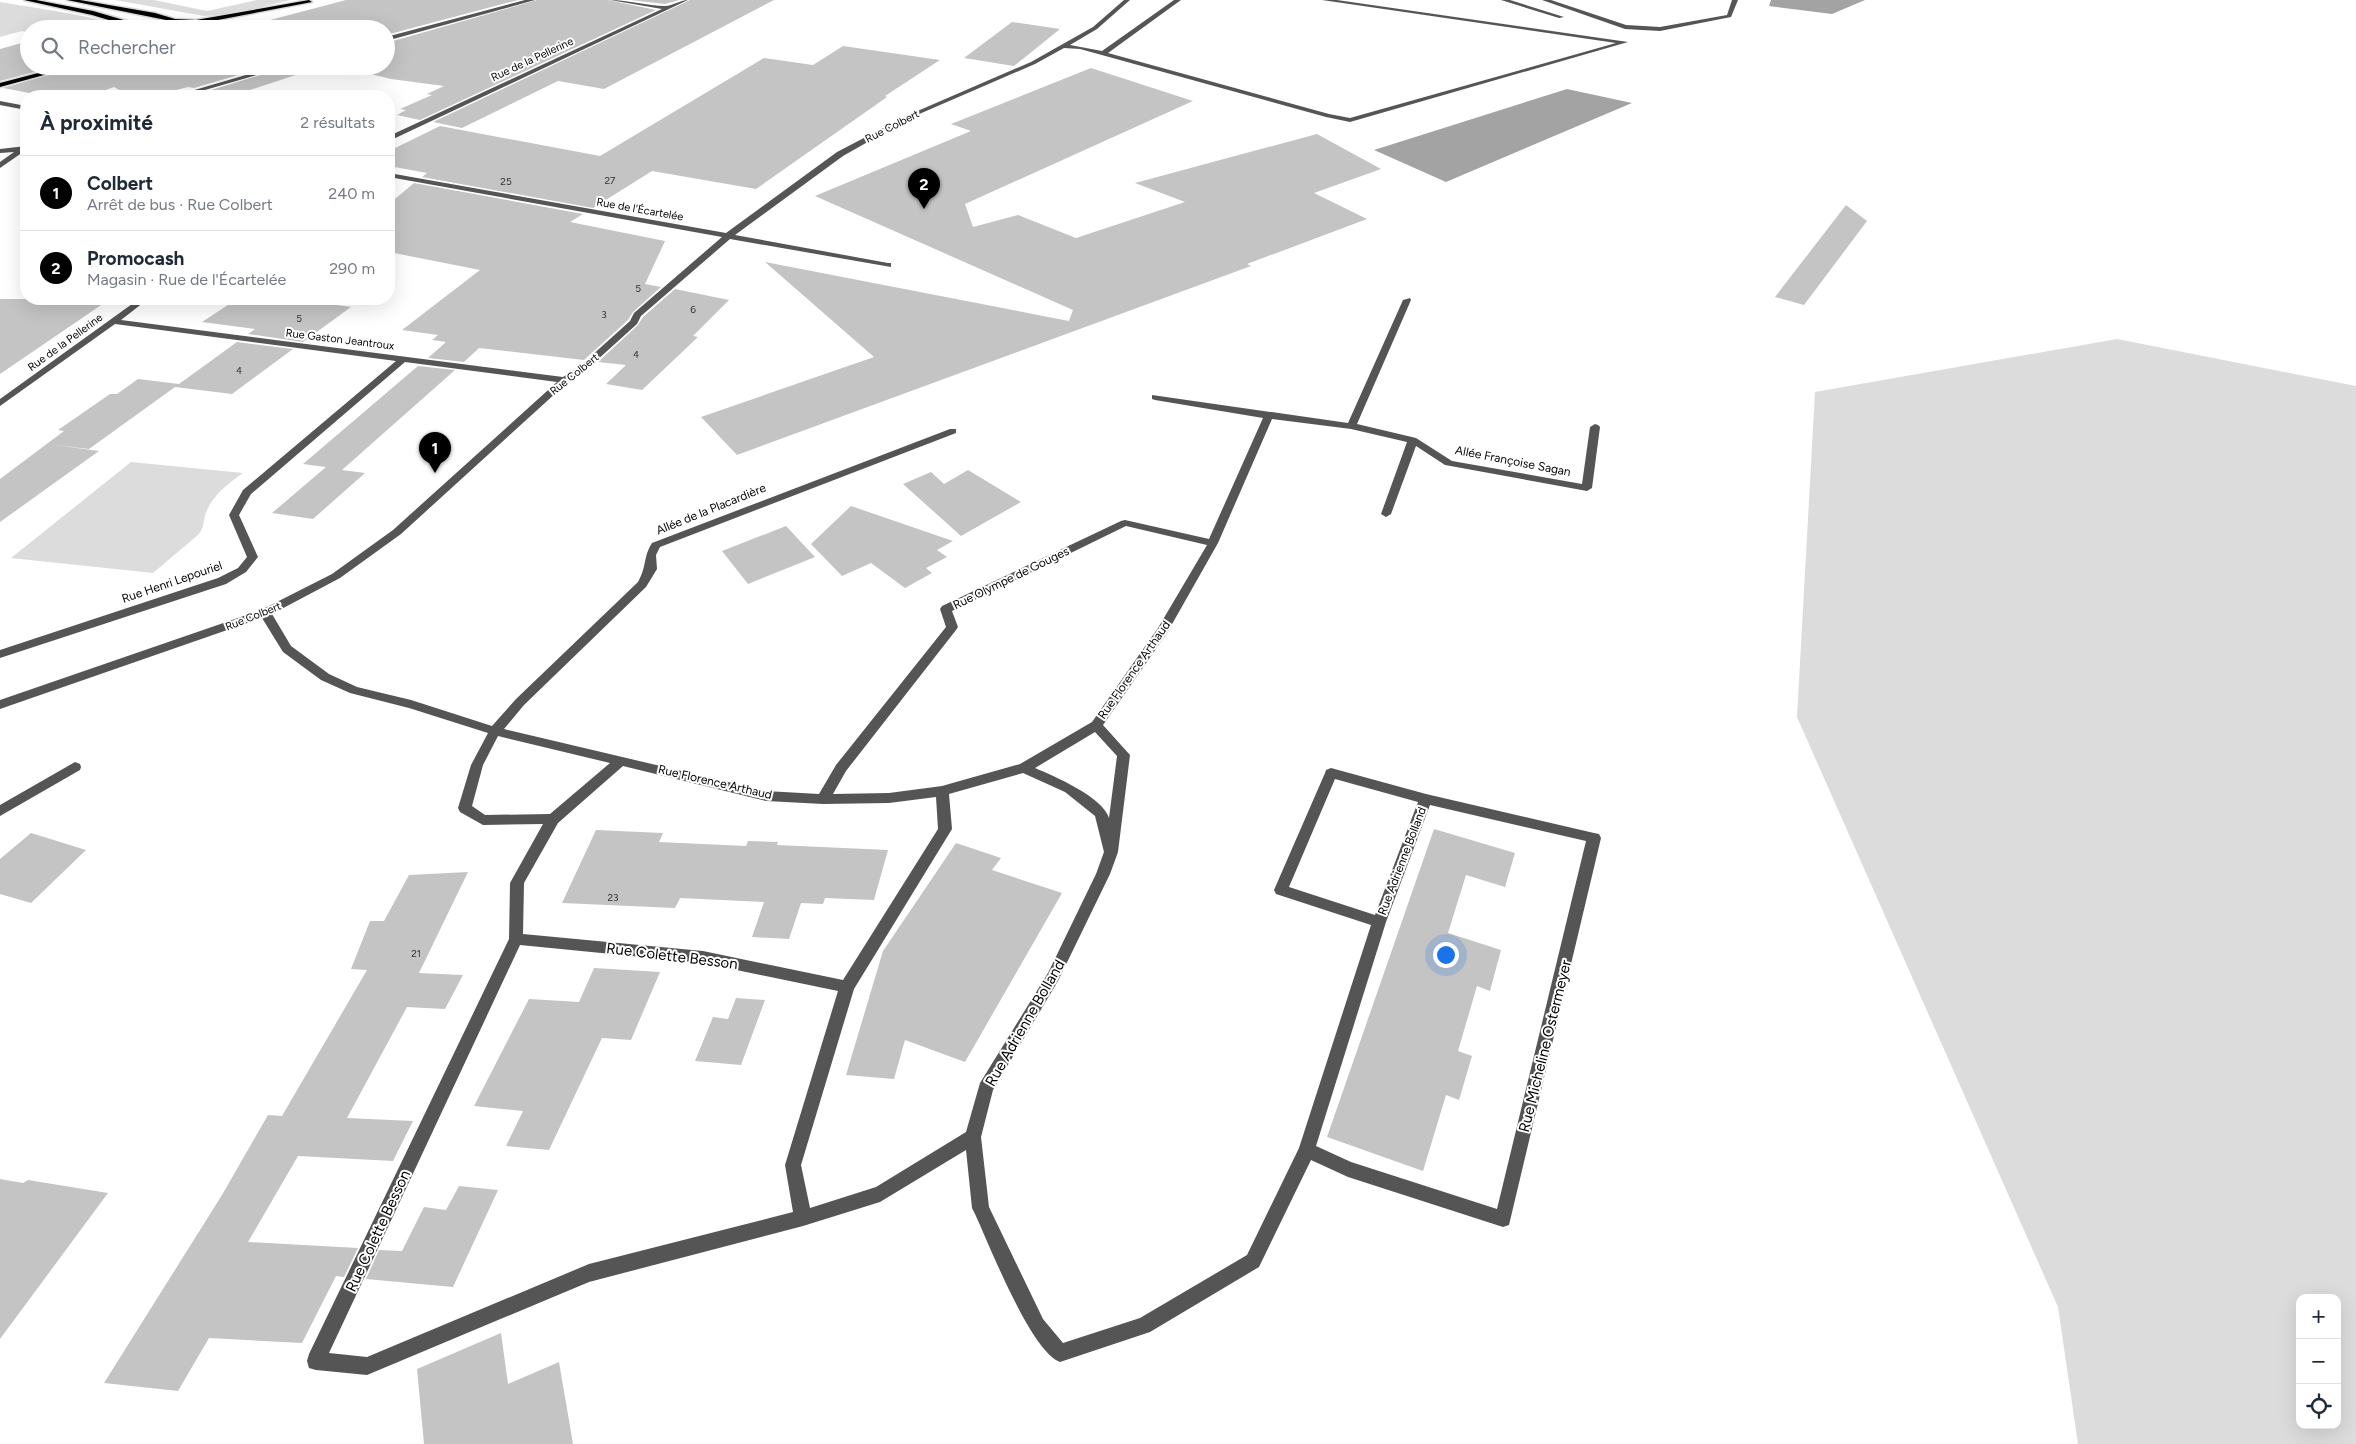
<!DOCTYPE html>
<html lang="fr">
<head>
<meta charset="utf-8">
<style>
  :root { --surface:#fff; --page:#f6f6f7; --text:#1f2937; --muted:#747a83; --line:#e0e1e3; --accent:#000 }
  body { margin:0; font-family:Figtree,sans-serif; background:var(--page); color:var(--text) }
  .controls { position:absolute; right:15px; bottom:15px; display:grid; overflow:hidden; border-radius:10px; box-shadow:0 5px 20px #0002 }
  .controls button { width:45px; height:45px; display:grid; place-items:center; padding:0; border:0; border-bottom:1px solid var(--line); background:var(--surface); color:var(--text); font:25px sans-serif }
  .you { position:absolute; left:1445px; top:954px; width:18px; height:18px; margin:-12px; border:4px solid #fff; border-radius:50%; background:#1a73e8; box-shadow:0 0 0 8px #1a73e833 }
  .badge { display:grid; place-items:center; width:32px; height:32px; border-radius:50%; background:var(--accent); color:#fff; font-size:16px; font-weight:700 }
  .pin { position:absolute; translate:-50% -41px; filter:drop-shadow(0 1px 2px #0008) }
  .pin::after { content:''; position:absolute; top:26px; width:18px; height:15px; background:inherit; clip-path:polygon(0 0,100% 0,50% 100%) }
  .list { margin:0; padding:0; list-style:none }
  h2 { display:flex; justify-content:space-between; align-items:center; height:65px; margin:0; padding:0 20px; font-size:21px }
  h2 small { font-size:16px; font-weight:400; color:var(--muted) }
  .list li { display:grid; grid-template-columns:32px 1fr auto; gap:15px; align-items:center; box-sizing:border-box; height:75px; padding:0 20px; border-top:1px solid var(--line) }
  .list b { display:block; font-size:19px; white-space:nowrap }
  .list p { margin:0; font-size:16px; white-space:nowrap; color:var(--muted) }
  .list em { font-size:16px; font-style:normal; color:var(--muted) }
  .icon { flex:none; width:28px; height:28px; fill:none; stroke:currentColor; stroke-width:2; stroke-linecap:round; stroke-linejoin:round }
  .map { position:relative; flex:none; width:2356px; height:1444px; overflow:hidden }
  .search { position:absolute; background:var(--surface); box-shadow:0 5px 20px #0002; left:20px; top:20px; width:375px; height:55px; display:flex; align-items:center; gap:12px; box-sizing:border-box; padding:0 18px; border-radius:28px; color:var(--muted); font-size:19px }
  .panel { position:absolute; background:var(--surface); box-shadow:0 5px 20px #0002; left:20px; top:90px; width:375px; height:215px; border-radius:20px }
  .map>svg:first-child { display:block }
  .green { fill:#dcdcdc; fill-rule:evenodd }
  .water { fill:#a3a3a3 }
  .building { fill:#c4c4c4 }
  .lines { fill:none; stroke-linecap:round; stroke-linejoin:round }
  .major-casing { stroke:#dbdbdb; stroke-width:3 }
  .minor { fill:#555; fill-rule:evenodd }
  .major { fill:#000; fill-rule:evenodd }
  .labels { text-anchor:middle; stroke-width:4; stroke-linejoin:round; paint-order:stroke }
  .number-label { font-size:10px; fill:#313131 }
  .far-street-label { font-size:11px; fill:#000; stroke:#fff }
  .street-label { font-size:12px; fill:#000; stroke:#fff }
  .near-street-label { font-size:15px; fill:#000; stroke:#fff }
</style>
</head>
<body>
<div class="map">
<svg width="2356" height="1444" viewBox="0 0 2356 1444">
  <rect width="100%" height="100%" fill="#fff"/>
  <!-- green -->
  <path class="green" d="M115,0H154L207,11L257,0H291L232,14L204,16Z
    M0,2C20,6 115,18 124,29H29V33L22,31L0,37Z
    M2117,339L2356,386V1444H2078L2058,1307L1797,717L1815,392ZM2300,1298H2337V1425H2300Z
    M131,462L243,473C229,483 214,494 207,510C203,519 205,527 198,535L153,573L11,558Z"/>
  <!-- water -->
  <path class="water" d="M1771,0H1865L1832,14L1769,6Z
    M1567,89L1632,103L1446,182L1374,150Z"/>
  <!-- building -->
  <path class="building" d="M346,0H518L386,35V29H236Z
    M537,0H608L656,10L420,120L397,115L406,110L400,109L432,95L427,94L444,86L391,79L342,67L324,72L317,68L238,94L219,90L208,91L290,66H386V43Z
    M631,0H679L665,4Z
    M690,0H774L604,89L558,81L462,128L433,122Z
    M1012,22L1060,29L1014,66L964,58Z
    M29,41V66H57L0,81V49Z
    M843,46L940,60L885,96L887,97L756,189L652,171L593,208L422,177L427,173L389,166V151L440,126L600,156L764,58L813,65Z
    M79,66H269L194,88L188,87L153,96H130L114,87L90,96H45L3,88Z
    M1091,68L1193,101L965,204L973,227L1018,215L1076,238L1185,202L1135,183L1317,134L1381,169L1314,193L1367,219L1247,264L1251,266L737,455L701,417L874,357L765,262L1069,321L1073,310L815,196L971,131L951,124Z
    M414,183L583,214L570,222L665,241L645,284L661,287L633,312L628,320L584,360L479,348L464,362L428,358L446,342L432,340L438,335L402,330L480,270L389,252V204Z
    M1846,205L1867,221L1804,305L1775,297Z
    M675,289L729,300L693,336L698,337L642,390L606,384L626,365L598,362L638,325L643,317Z
    M0,299H110L0,374Z
    M237,299H337L330,304L351,307L303,342L248,334L255,329L202,322Z
    M237,342L293,349L232,394L175,387L89,449L55,445L99,451L0,522V479L64,431L58,430L110,394H117L138,379L179,384Z
    M418,366L455,370L342,470L365,473L313,519L272,513L326,467L303,464Z
    M968,470L1021,502L961,536L903,484L931,472L944,484Z
    M851,506L953,541L937,550L947,557L926,568L932,573L905,588L871,563L842,576L811,544Z
    M786,526L815,557L748,584L722,551Z
    M1434,829L1515,853L1505,887L1466,875L1448,933L1501,950L1490,991L1477,986L1458,1051L1472,1056L1459,1100L1446,1095L1423,1171L1327,1137Z
    M596,830L663,833L659,842L746,846L748,841L778,842L777,845L888,850L874,900L825,898L823,904L801,903L789,939L752,937L764,902L680,898L675,908L562,903Z
    M31,833L86,850L31,903L0,894V859Z
    M956,843L1001,858L992,870L1062,893L965,1062L905,1040L894,1079L846,1075L883,951Z
    M468,872L419,973L463,975L445,1009L407,1007L347,1118L413,1121L393,1161L298,1156L248,1242L358,1248L344,1277L336,1276L302,1343L209,1338L178,1391L104,1383L222,1195L268,1115L282,1116L367,970L351,969L370,921H384L409,875Z
    M594,968L660,972L631,1040L602,1038L549,1150L506,1146L523,1111L474,1106L529,999L579,1002Z
    M736,998L765,1000L741,1065L695,1061L713,1017L728,1019Z
    M0,1179L23,1183L28,1180L108,1193L0,1339Z
    M459,1186L498,1190L453,1287L366,1279L379,1250L402,1251L424,1207L446,1210Z
    M501,1333L508,1384L559,1362L573,1444H424L417,1369Z"/>
  <g class="lines">
    <!-- major casing -->
    <g class="major-casing">
      <path id="major" d="M24,0H36L93,11L144,26L166,20L67,0H80L155,13L175,19L196,20L309,0L312,2L202,23L203,29H197V25L179,22L139,29L92,15Z
        M65,66H77L0,87V83Z"/>
    </g>
    <!-- minor -->
    <path class="minor" d="M525,0H535L386,41V37Z
      M610,0C629,0 647,6 665,6C673,6 680,0 688,0L389,141V136L662,9Z
      M1124,0H1130L1097,29L1070,45L1102,51L1174,0H1181L1108,53L1329,114L1350,118L1616,43L1322,0H1337L1628,42L1350,122L1326,117L1080,49L1064,48L1035,64L910,118L843,156L735,235L888,263H891V267L730,239L641,316L637,324L586,370L568,382L401,534L340,578L272,614L291,646L329,674L357,687L411,700L492,726L516,699L638,582C647,566 643,557 652,543L950,429H956V433L660,547L656,555L657,569L646,587L524,705L504,729L766,791L819,794L836,765L946,627L940,609L942,606L1121,521L1125,520L1209,539L1263,418L1155,400L1152,399V395L1348,423L1403,300L1410,298L1411,300L1357,424L1416,438L1452,461L1582,484L1590,427L1595,424L1598,425L1600,427L1592,488L1587,491L1445,465L1416,446L1391,514L1386,517L1381,514L1407,442L1351,429L1272,419L1218,543L1167,633L1103,725L1130,755L1118,852L1110,874L1058,981L993,1090L981,1137L989,1207L1043,1319L1063,1343L1140,1318L1247,1255L1299,1148L1371,925L1276,894L1274,890L1325,773L1326,770L1331,768L1426,794L1594,833L1599,834L1601,838L1509,1225L1503,1227L1348,1177L1311,1160L1259,1267L1150,1332L1060,1362C1030,1350 990,1246 975,1214L972,1208L966,1150L880,1202L803,1226L589,1282L367,1375L316,1370L309,1368L307,1361L309,1354L509,939L510,883L543,824L483,825L460,812L458,808L471,765L488,733L409,708L350,693L321,680L283,652L262,618L0,709V700L261,610L332,574L393,530L557,382L405,362L251,494L239,515L258,557L246,572L226,584L0,658V650L218,578L238,568L247,557L229,515L243,490L396,361L115,324L0,406V399L139,299H148L121,320L563,377L580,366L630,321L634,313L722,237L389,177V173L726,233L837,152L906,116L1031,62L1093,27ZM1126,526L1207,545L1158,628L1092,722L1020,764L942,786L889,793L833,794L846,771L956,630L958,627L952,611ZM1095,732L1117,756L1109,818C1103,797 1054,776 1035,768ZM498,736L610,763L550,814L485,815L472,806L483,765ZM623,766L766,801L823,804L889,803L936,797L938,829L843,980L703,951L523,934L524,883L558,823ZM1023,773L1065,792L1095,816L1104,852L1096,874L1048,973L980,1083L966,1132L876,1187L810,1208L801,1165L854,989L952,829L949,794ZM1335,779L1418,802L1375,915L1289,887ZM1430,805L1586,841L1497,1209L1351,1162L1316,1146L1386,922ZM520,945L703,963L838,991L785,1165L793,1212L589,1264L367,1357L329,1353Z
      M1501,0H1510L1564,17L1559,18Z
      M1542,0H1551L1626,25L1660,27L1727,15L1732,0H1738L1731,17L1660,31L1625,29Z
      M277,66H288L184,96H174Z
      M0,101L26,106V110L0,105Z
      M26,146V150L0,168V162L14,152L0,153V149Z
      M75,762L80,764L81,767L80,770L0,816V805Z"/>
    <!-- major -->
    <use href="#major" class="major"/>
  </g>
  <g class="labels">
    <!-- number labels -->
    <g class="number-label">
      <text x="610" y="184">27</text>
      <text x="506" y="185">25</text>
      <text x="638" y="292">5</text>
      <text x="693" y="313">6</text>
      <text x="604" y="318">3</text>
      <text x="299" y="322">5</text>
      <text x="636" y="358">4</text>
      <text x="239" y="374">4</text>
      <text x="613" y="901">23</text>
      <text x="416" y="957">21</text>
    </g>
    <!-- far-street labels -->
    <g class="far-street-label">
      <text transform="translate(532 59) rotate(-25)" y="4">Rue de la Pellerine</text>
      <text transform="translate(892 126) rotate(-27)" y="4">Rue Colbert</text>
      <text transform="translate(640 209) rotate(10)" y="4">Rue de l'Écartelée</text>
      <text transform="translate(340 339) rotate(7)" y="4">Rue Gaston Jeantroux</text>
      <text transform="translate(65 342) rotate(-36)" y="4">Rue de la Pellerine</text>
      <text transform="translate(574 374) rotate(-39)" y="4">Rue Colbert</text>
      <text transform="translate(253 616) rotate(-22)" y="4">Rue Colbert</text>
    </g>
    <!-- street labels -->
    <g class="street-label">
      <text transform="translate(1513 461) rotate(11)" y="4">Allée Françoise Sagan</text>
      <text transform="translate(711 509) rotate(-22)" y="4">Allée de la Placardière</text>
      <text transform="translate(1011 578) rotate(-26)" y="4">Rue Olympe de Gouges</text>
      <text transform="translate(172 582) rotate(-19)" y="4">Rue Henri Lepouriel</text>
      <text transform="translate(1134 670) rotate(-55)" y="4">Rue Florence Arthaud</text>
      <text transform="translate(715 782) rotate(13)" y="4">Rue Florence Arthaud</text>
      <text transform="translate(1402 861) rotate(-69)" y="4">Rue Adrienne Bolland</text>
    </g>
    <!-- near-street labels -->
    <g class="near-street-label">
      <text transform="translate(672 956) rotate(7)" y="5">Rue Colette Besson</text>
      <text transform="translate(1025 1023) rotate(-60)" y="5">Rue Adrienne Bolland</text>
      <text transform="translate(1545 1046) rotate(-76)" y="5">Rue Micheline Ostermeyer</text>
      <text transform="translate(378 1231) rotate(-65)" y="5">Rue Colette Besson</text>
    </g>
  </g>
</svg>
<div class="controls">
<button>+</button>
<button>−</button>
<button><svg class="icon" aria-label="locate" viewBox="0 0 24 24"><circle cx="12" cy="12" r="6"/><path d="M12 2v4M12 18v4M2 12h4M18 12h4"/></svg></button>
</div>
<div class="you"></div>
<div class="pin badge" style="left:435px;top:473px">1</div>
<div class="pin badge" style="left:924px;top:209px">2</div>
<div class="search"><svg class="icon" aria-label="search" viewBox="0 0 24 24"><circle cx="10" cy="10" r="6"/><path d="M15 15l6 6"/></svg>Rechercher</div>
<section class="panel">
<h2>À proximité<small>2 résultats</small></h2>
<ul class="list">
<li><span class="badge">1</span><div><b>Colbert</b><p>Arrêt de bus · Rue Colbert</p></div><em>240 m</em></li>
<li><span class="badge">2</span><div><b>Promocash</b><p>Magasin · Rue de l'Écartelée</p></div><em>290 m</em></li>
</ul>
</section>
</div>
</body>
</html>
